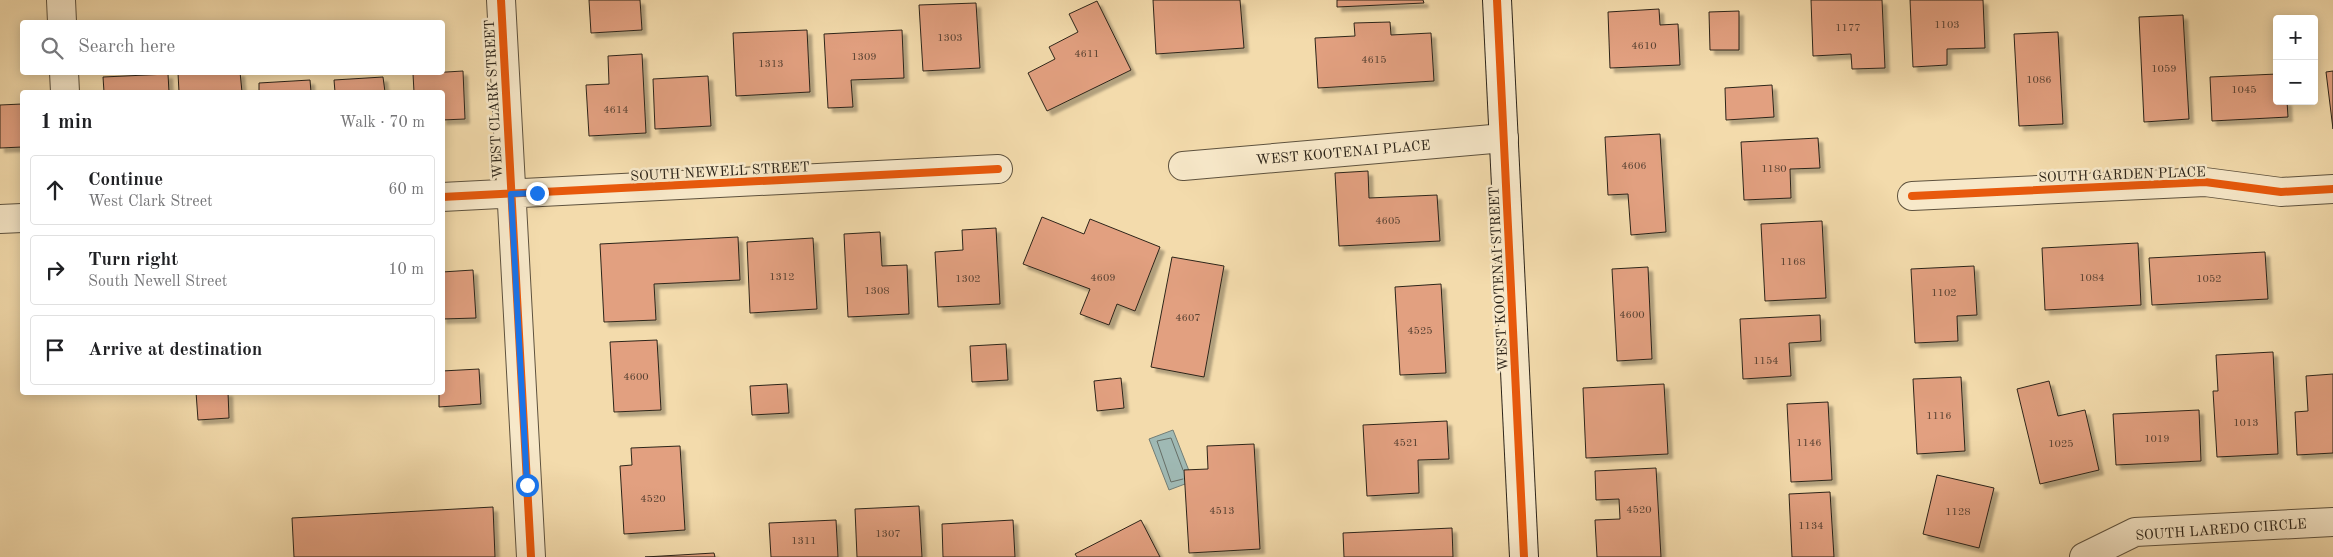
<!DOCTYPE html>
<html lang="en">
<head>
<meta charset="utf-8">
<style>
  :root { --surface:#fff; --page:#f6f6f6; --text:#202124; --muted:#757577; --line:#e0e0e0 }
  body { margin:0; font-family:"Old Standard TT",serif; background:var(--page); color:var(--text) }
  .controls { position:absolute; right:15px; top:15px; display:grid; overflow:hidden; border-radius:5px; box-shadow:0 2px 12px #0003 }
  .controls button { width:45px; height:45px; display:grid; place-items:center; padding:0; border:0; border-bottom:1px solid var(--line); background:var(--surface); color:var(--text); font:25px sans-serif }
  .stop { position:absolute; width:15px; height:15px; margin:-11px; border:4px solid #1a73e8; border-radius:50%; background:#fff }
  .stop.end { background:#1a73e8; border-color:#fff; box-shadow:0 1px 5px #0008 }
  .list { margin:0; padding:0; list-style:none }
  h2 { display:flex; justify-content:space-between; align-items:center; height:65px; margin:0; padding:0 20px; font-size:21px }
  h2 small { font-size:16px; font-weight:400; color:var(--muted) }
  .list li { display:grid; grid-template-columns:32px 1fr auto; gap:15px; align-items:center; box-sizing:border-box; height:70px; margin:0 10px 10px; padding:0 10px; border:1px solid var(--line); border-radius:5px }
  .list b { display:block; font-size:19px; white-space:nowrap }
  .list p { margin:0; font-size:16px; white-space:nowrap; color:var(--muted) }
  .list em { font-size:16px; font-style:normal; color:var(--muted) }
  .icon { flex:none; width:28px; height:28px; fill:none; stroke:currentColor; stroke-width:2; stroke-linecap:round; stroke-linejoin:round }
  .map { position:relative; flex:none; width:2333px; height:557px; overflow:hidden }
  .search { position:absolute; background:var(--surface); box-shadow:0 2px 12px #0003; left:20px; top:20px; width:425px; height:55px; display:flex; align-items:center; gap:12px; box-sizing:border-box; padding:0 18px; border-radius:5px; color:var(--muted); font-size:19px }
  .panel { position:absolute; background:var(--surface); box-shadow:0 2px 12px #0003; left:20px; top:90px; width:425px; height:305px; border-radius:5px }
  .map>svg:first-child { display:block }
  .water { fill:#9fb9b4; stroke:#717d76 }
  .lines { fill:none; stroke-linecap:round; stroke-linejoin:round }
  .shore { stroke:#666e66; stroke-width:1 }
  .building { fill:#e2a080; stroke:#2c2419; filter:url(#shadow) }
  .street-casing { stroke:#5e523e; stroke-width:30 }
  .secondary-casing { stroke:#2c2419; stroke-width:30 }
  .street { stroke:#f7e8c9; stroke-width:28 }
  .secondary { stroke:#f7e8c9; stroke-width:28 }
  .cycleway-casing { stroke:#f7e8c9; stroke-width:11 }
  .cycleway { stroke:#e8590c; stroke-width:8 }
  .route { stroke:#1a73e8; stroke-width:6 }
  .labels { text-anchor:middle; stroke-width:5; stroke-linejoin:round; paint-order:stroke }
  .number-label { font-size:11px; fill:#5a4333 }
  .street-label { font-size:14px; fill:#2c2419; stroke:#f7e8c9 }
</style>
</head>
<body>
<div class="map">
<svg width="2333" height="557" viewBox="0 0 2333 557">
  <defs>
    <filter id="shadow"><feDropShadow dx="4.5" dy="4.5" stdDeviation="1" flood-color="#0004"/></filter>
  </defs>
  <rect width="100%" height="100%" fill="#f3dbac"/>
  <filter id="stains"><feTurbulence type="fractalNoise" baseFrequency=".004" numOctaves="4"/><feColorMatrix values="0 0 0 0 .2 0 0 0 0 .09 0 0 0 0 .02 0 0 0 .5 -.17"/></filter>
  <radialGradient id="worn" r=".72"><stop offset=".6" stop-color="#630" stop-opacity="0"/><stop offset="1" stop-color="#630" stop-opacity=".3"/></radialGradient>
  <!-- water -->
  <path class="water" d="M1173,430L1193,481L1169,490L1149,439Z"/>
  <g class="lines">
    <!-- shore -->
    <path class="shore" d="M1183,470L1171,438L1157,441L1171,482L1183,479"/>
  </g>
  <!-- building -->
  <path class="building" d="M589,0H640L642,30L591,33Z
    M1153,0H1240L1244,48L1156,54Z
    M1337,0H1423L1424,3L1337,7Z
    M1811,0H1882L1885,68L1852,69L1851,54L1813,56Z
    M1910,0H1983L1985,48L1947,49V65L1913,67Z
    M1097,1L1131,70L1047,111L1028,73L1055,59L1049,47L1078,32L1069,14Z
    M976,3L980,68L923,71L919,5Z
    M1659,9L1660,25L1678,24L1680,65L1610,68L1608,12Z
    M1739,11V50H1710L1709,12Z
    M2183,15L2189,119L2144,122L2139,17Z
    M1390,22L1391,35L1431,33L1434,81L1318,88L1315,38L1355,36L1354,23Z
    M807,30L810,92L736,96L733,33Z
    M902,30L904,78L851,80L853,107L828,108L824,34Z
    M2058,32L2063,124L2019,126L2014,34Z
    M642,54L646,133L589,136L586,85L609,84L608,56Z
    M463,71L465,119L442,120V92H414L413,74Z
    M2333,71V129L2326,72Z
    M240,72L242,92H179L178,73Z
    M168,74L169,92H104L103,77Z
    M2277,74V101H2287L2288,117L2212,121L2210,77Z
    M708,76L711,126L655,129L653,79Z
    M383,77L385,92H335L334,80Z
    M310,80L311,92H259V83Z
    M1772,85L1774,117L1726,120L1725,88Z
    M22,104V147L0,148V105Z
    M1660,134L1666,232L1631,235L1628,194L1608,195L1605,137Z
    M1818,138L1820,168L1790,169L1791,198L1744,200L1741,142Z
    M1368,171L1369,198L1437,195L1440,241L1339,246L1335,173Z
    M1042,217L1084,234L1090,219L1160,247L1135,311L1117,304L1109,325L1080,314L1090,289L1023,264Z
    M1822,221L1826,298L1765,301L1761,224Z
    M996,228L1000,304L938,307L935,252L963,250L962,230Z
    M880,232L882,266L907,265L909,314L848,317L844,234Z
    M738,237L740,280L654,284L656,320L604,322L600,244Z
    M813,238L817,309L750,313L747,242Z
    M2138,243L2141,305L2045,310L2042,248Z
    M2265,252L2268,299L2152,305L2149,258Z
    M1172,257L1224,266L1204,377L1151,367Z
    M1974,266L1977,315L1957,316L1958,341L1915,343L1911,269Z
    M1648,267L1652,359L1617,361L1612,269Z
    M473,270L476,318L442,319V272Z
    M1441,284L1446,373L1400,375L1395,287Z
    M1820,315L1821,341L1789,343L1791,376L1743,379L1740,319Z
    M657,340L661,410L614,412L610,342Z
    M1006,344L1008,380L972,382L970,346Z
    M2273,352L2278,454L2217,457L2213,391H2218L2216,355Z
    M479,369L481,404L439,407V392H442V371Z
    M2333,374V453L2297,455L2295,412L2308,411L2306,376Z
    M1961,377L1965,451L1917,454L1913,379Z
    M1121,378L1124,408L1097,411L1094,381Z
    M2049,381L2058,416L2085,410L2099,470L2040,484L2017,389Z
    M787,384L789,413L752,415L750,386Z
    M1664,384L1668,454L1586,458L1583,388Z
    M196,392H228L229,418L198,420Z
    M1828,402L1832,480L1791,482L1787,404Z
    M2199,410L2201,461L2116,465L2113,414Z
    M1447,421L1449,459L1418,460L1419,493L1367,496L1363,425Z
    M1254,444L1260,549L1189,553L1184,470L1208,469L1207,446Z
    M680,446L685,530L624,534L620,466L632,465L631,448Z
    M1656,468L1661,557H1597L1595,520L1620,519L1619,499L1596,500L1595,471Z
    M1937,475L1994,488L1979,548L1923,534Z
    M1830,492L1834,557H1792L1789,494Z
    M919,506L922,557H857L855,509Z
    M493,507L495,557H294L292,518Z
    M836,520L838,557H771L769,523Z
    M1013,520L1015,557H943L942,524Z
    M1141,520L1160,557H1077L1075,554Z
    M1452,528L1453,557H1344L1343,533Z
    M714,553L715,557H645Z"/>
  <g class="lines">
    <!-- street casing -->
    <g class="street-casing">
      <path id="street" d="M61,0L62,22
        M501,0L531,557
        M64,72L65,92
        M1183,166L1504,138
        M1912,196L2205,182L2281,192L2333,189
        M442,197L998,169
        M0,219L22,218
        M2084,557L2135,532L2333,522"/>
    </g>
    <!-- secondary casing -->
    <g class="secondary-casing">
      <path id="secondary" d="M1497,0L1524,557"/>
    </g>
    <!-- street -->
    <use href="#street" class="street"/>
    <!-- secondary -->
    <use href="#secondary" class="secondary"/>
    <!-- cycleway casing -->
    <g class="cycleway-casing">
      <path id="cycleway" d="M501,0L531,557
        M1497,0L1524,557
        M1912,196L2205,182L2281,192L2333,189
        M442,197L998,169"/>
    </g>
    <!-- cycleway -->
    <use href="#cycleway" class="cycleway"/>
  </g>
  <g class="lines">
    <!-- route -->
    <path class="route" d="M527,485L511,194L537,193"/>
  </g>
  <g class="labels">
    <!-- number labels -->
    <g class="number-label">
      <text x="1947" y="28">1103</text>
      <text x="1848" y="31">1177</text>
      <text x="950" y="41">1303</text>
      <text x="1644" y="49">4610</text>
      <text x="1087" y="57">4611</text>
      <text x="864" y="60">1309</text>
      <text x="1374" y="63">4615</text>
      <text x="771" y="67">1313</text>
      <text x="2164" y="72">1059</text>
      <text x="2039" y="83">1086</text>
      <text x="2244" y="93">1045</text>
      <text x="616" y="113">4614</text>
      <text x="1634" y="169">4606</text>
      <text x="1774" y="172">1180</text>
      <text x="1388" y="224">4605</text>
      <text x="1793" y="265">1168</text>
      <text x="782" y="280">1312</text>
      <text x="1103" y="281">4609</text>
      <text x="2092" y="281">1084</text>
      <text x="968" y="282">1302</text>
      <text x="2209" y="282">1052</text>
      <text x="877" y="294">1308</text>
      <text x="1944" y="296">1102</text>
      <text x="1632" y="318">4600</text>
      <text x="1188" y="321">4607</text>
      <text x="1420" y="334">4525</text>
      <text x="1766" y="364">1154</text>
      <text x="636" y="380">4600</text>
      <text x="1939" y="419">1116</text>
      <text x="2246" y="426">1013</text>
      <text x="2157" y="442">1019</text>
      <text x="1406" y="446">4521</text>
      <text x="1809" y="446">1146</text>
      <text x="2061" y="447">1025</text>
      <text x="653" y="502">4520</text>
      <text x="1639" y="513">4520</text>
      <text x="1222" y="514">4513</text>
      <text x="1958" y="515">1128</text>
      <text x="1811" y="529">1134</text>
      <text x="888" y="537">1307</text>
      <text x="804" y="544">1311</text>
    </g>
    <!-- street labels -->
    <g class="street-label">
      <text transform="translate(493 99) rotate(-93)" y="5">WEST CLARK STREET</text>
      <text transform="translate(1343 152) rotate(-5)" y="5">WEST KOOTENAI PLACE</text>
      <text transform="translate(720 171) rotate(-3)" y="5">SOUTH NEWELL STREET</text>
      <text transform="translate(2122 174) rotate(-2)" y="5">SOUTH GARDEN PLACE</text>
      <text transform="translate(1498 279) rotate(-93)" y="5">WEST KOOTENAI STREET</text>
      <text transform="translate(2221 529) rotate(-4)" y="5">SOUTH LAREDO CIRCLE</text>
    </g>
  </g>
  <rect width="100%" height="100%" filter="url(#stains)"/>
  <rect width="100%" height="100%" fill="url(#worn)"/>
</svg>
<div class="controls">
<button>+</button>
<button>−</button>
</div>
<div class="stop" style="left:527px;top:485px"></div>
<div class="stop end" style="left:537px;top:193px"></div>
<div class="search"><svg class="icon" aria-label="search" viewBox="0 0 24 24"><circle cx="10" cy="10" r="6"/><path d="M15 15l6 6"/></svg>Search here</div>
<section class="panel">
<h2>1 min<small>Walk · 70 m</small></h2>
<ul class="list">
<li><svg class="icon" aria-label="ahead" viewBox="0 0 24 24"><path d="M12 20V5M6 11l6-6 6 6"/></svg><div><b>Continue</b><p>West Clark Street</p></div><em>60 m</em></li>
<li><svg class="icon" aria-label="right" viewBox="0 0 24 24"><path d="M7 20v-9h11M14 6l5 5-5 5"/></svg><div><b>Turn right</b><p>South Newell Street</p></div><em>10 m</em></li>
<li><svg class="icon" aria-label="arrive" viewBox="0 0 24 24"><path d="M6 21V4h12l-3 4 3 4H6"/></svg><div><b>Arrive at destination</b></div></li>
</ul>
</section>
</div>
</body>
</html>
